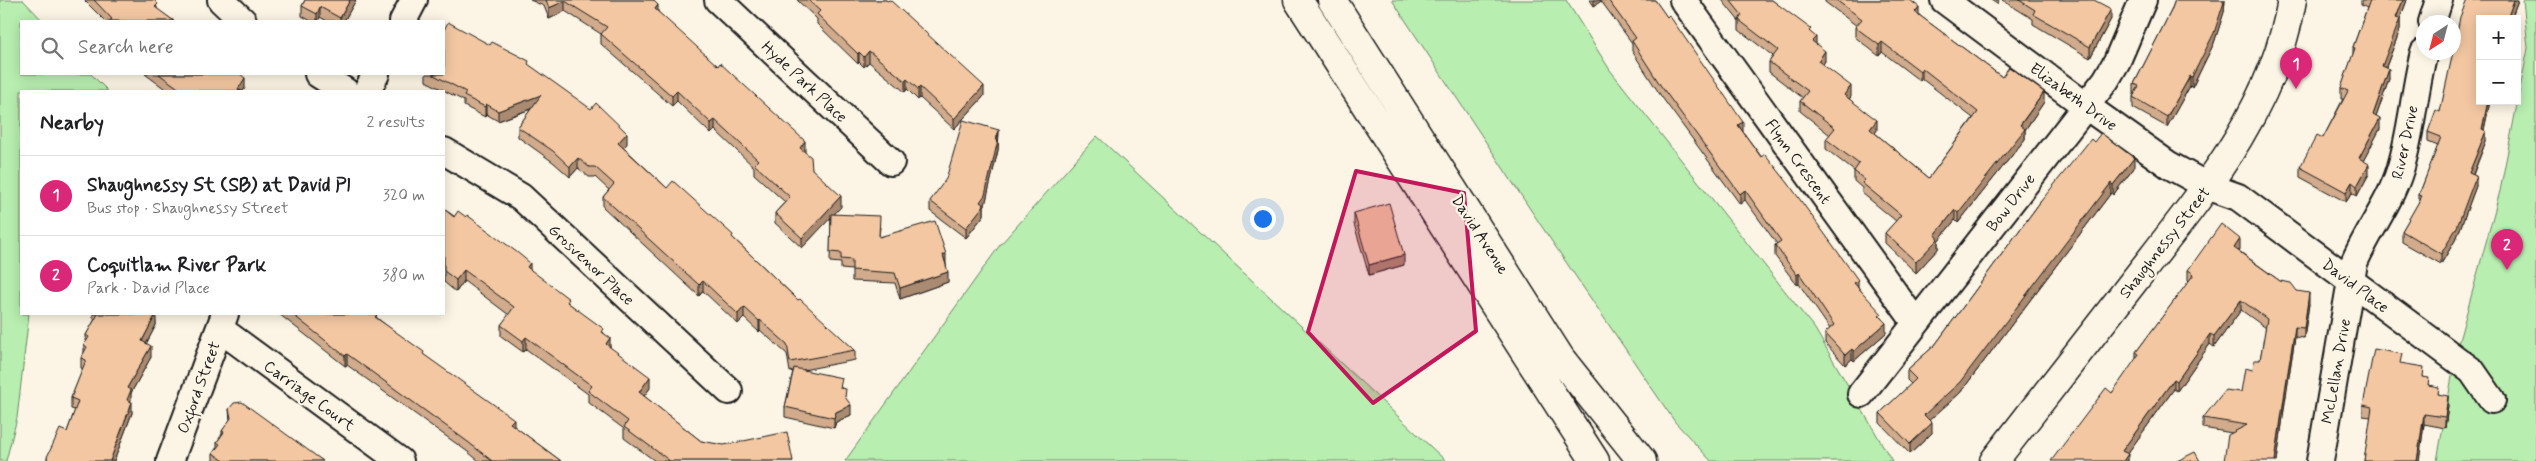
<!DOCTYPE html>
<html lang="en">
<head>
<meta charset="utf-8">
<style>
  :root { --surface:#fff; --page:#f2f2f2; --text:#202124; --muted:#757577; --line:#e0e0e0; --accent:#db2777 }
  body { margin:0; font-family:Mynerve,sans-serif; background:var(--page); color:var(--text) }
  .controls { position:absolute; right:15px; top:15px; display:grid; overflow:hidden; border-radius:0px; box-shadow:0 2px 12px #0003 }
  .controls button { width:45px; height:45px; display:grid; place-items:center; padding:0; border:0; border-bottom:1px solid var(--line); background:var(--surface); color:var(--text); font:25px sans-serif }
  .compass { position:absolute; left:2416px; top:15px; width:45px; height:45px; border-radius:50%; background:var(--surface); box-shadow:0 2px 12px #0003; rotate:216deg }
  .you { position:absolute; left:1262px; top:218px; width:18px; height:18px; margin:-12px; border:4px solid #fff; border-radius:50%; background:#1a73e8; box-shadow:0 0 0 8px #1a73e833 }
  .badge { display:grid; place-items:center; width:32px; height:32px; border-radius:50%; background:var(--accent); color:#fff; font-size:16px; font-weight:700 }
  .pin { position:absolute; translate:-50% -41px; filter:drop-shadow(0 1px 2px #0008) }
  .pin::after { content:''; position:absolute; top:26px; width:18px; height:15px; background:inherit; clip-path:polygon(0 0,100% 0,50% 100%) }
  .list { margin:0; padding:0; list-style:none }
  h2 { display:flex; justify-content:space-between; align-items:center; height:65px; margin:0; padding:0 20px; font-size:21px }
  h2 small { font-size:16px; font-weight:400; color:var(--muted) }
  .list li { display:grid; grid-template-columns:32px 1fr auto; gap:15px; align-items:center; box-sizing:border-box; height:80px; padding:0 20px; border-top:1px solid var(--line) }
  .list b { display:block; font-size:19px; white-space:nowrap }
  .list p { margin:0; font-size:16px; white-space:nowrap; color:var(--muted) }
  .list em { font-size:16px; font-style:normal; color:var(--muted) }
  .icon { flex:none; width:28px; height:28px; fill:none; stroke:currentColor; stroke-width:2; stroke-linecap:round; stroke-linejoin:round }
  .map { position:relative; flex:none; width:2536px; height:461px; overflow:hidden }
  .search { position:absolute; background:var(--surface); box-shadow:0 2px 12px #0003; left:20px; top:20px; width:425px; height:55px; display:flex; align-items:center; gap:12px; box-sizing:border-box; padding:0 18px; border-radius:0px; color:var(--muted); font-size:19px }
  .panel { position:absolute; background:var(--surface); box-shadow:0 2px 12px #0003; left:20px; top:90px; width:425px; height:225px; border-radius:0px }
  .map>svg:first-child { display:block }
  .green { fill:#b8eeb0; stroke:#6a8566 }
  .lines { fill:none; stroke-linecap:round; stroke-linejoin:round }
  .minor-casing { stroke:#1c1c1c; stroke-width:30 }
  .tertiary-casing { stroke:#1c1c1c; stroke-width:31 }
  .secondary-casing { stroke:#1c1c1c; stroke-width:31 }
  .minor { stroke:#fcf5e5; stroke-width:26 }
  .tertiary { stroke:#fcf5e5; stroke-width:28 }
  .secondary { stroke:#fcf5e5; stroke-width:28 }
  .wall { fill:#d1ab8b; stroke:#1c1c1c }
  .shaded-wall { fill:#aa8b71; stroke:#1c1c1c }
  .building { fill:#f3c7a2; stroke:#1c1c1c }
  .marked { fill:#c2185b; fill-opacity:0.2; stroke:#c2185b; stroke-width:4; stroke-linejoin:round }
  .labels { text-anchor:middle; stroke-width:4.5; stroke-linejoin:round; paint-order:stroke }
  .street-label { font-size:16px; fill:#1c1c1c; stroke:#fcf5e5 }
</style>
</head>
<body>
<div class="map">
<svg width="2536" height="461" viewBox="0 0 2536 461">
  <rect width="100%" height="100%" fill="#fcf5e5"/>
  <filter id="ink" filterUnits="userSpaceOnUse"><feTurbulence type="fractalNoise" baseFrequency=".02" numOctaves="2"/><feDisplacementMap in="SourceGraphic" scale="10" xChannelSelector="R" yChannelSelector="G"/><feConvolveMatrix kernelMatrix="1 2 1 2 8 2 1 2 1" color-interpolation-filters="sRGB"/></filter>
  <g filter="url(#ink)">
    <!-- green -->
    <path class="green" d="M0,0H23L43,21H21V74H91L108,91H21V314H29L17,418L6,461H0Z
      M1392,0H1566L1610,70L1815,329L1892,461H1711L1675,422L1538,221Z
      M2523,0H2536V461H2437L2457,348L2500,191L2528,48Z
      M1097,136L1446,461H845L1000,245Z"/>
    <g class="lines">
      <!-- minor casing -->
      <g class="minor-casing">
        <path id="minor" d="M221,0L243,21
          M718,0L891,162
          M1683,0L1916,323
          M1944,0L2086,106L2169,165L2207,186L2238,197L2472,371L2492,400
          M403,21L414,0
          M2432,22L2439,0
          M318,74L345,91
          M367,91L376,74
          M444,151L521,197L729,391
          M220,329L400,461
          M1861,394L2106,80L2117,61L2143,0
          M170,461L225,314
          M2320,461L2354,263C2368,230 2390,203 2400,170C2412,132 2414,91 2424,52"/>
      </g>
      <!-- tertiary casing -->
      <g class="tertiary-casing">
        <path id="tertiary" d="M1994,461C2041,401 2087,341 2134,281C2200,196 2274,110 2292,0"/>
      </g>
      <!-- secondary casing -->
      <g class="secondary-casing">
        <path id="secondary" d="M1298,0L1595,461
          M1332,0L1561,359L1642,461"/>
      </g>
      <!-- minor -->
      <use href="#minor" class="minor"/>
      <!-- tertiary -->
      <use href="#tertiary" class="tertiary"/>
      <!-- secondary -->
      <use href="#secondary" class="secondary"/>
    </g>
    <!-- wall -->
    <path class="wall" d="M84,0H154L158,10L174,21H105Z
      M305,0H356L344,21H327L320,17L318,21H311L302,16V6Z
      M530,0H653L658,12L805,152L812,169L841,207L834,214L880,227L879,237L946,265L948,282L900,299L895,283L852,281V270L841,269V263L830,262L831,217L802,248L775,223V213L785,202L754,174V167L715,130L711,134L677,101L672,106L601,44V34L565,11L549,19L544,6Z
      M797,0H886L984,96L954,129L920,98L918,100L907,89L905,92L869,62L864,67L859,62L858,64L817,24V19Z
      M1590,0H1655L1743,132L1882,319L1886,333L1854,361L1852,359L1845,365L1825,343V333L1830,329L1799,284L1797,285L1775,256V245L1777,244L1745,200L1740,204L1661,96L1632,51V43L1601,1L1594,6Z
      M1722,0H1772L1811,33L1816,44L1825,61L1823,64L1851,97L1849,99L1877,130L1875,133L1929,178L1973,118L1922,79L1920,81L1882,52L1879,56L1855,37V27L1857,26L1825,2V0H1910L1919,15L2002,77L2044,102L2025,130V139L1958,223L1955,220L1938,241V249L1916,273L1885,243V233L1896,221L1862,193V188L1854,181V171L1826,149V139L1830,135L1800,111V101L1803,98L1769,72V62L1773,56L1739,30V21Z
      M1991,0H1999L1997,4Z
      M2002,0H2094L2111,19L2090,58L2033,24V19Z
      M2175,0H2225L2224,12L2214,43L2192,88L2190,86L2167,127L2133,108V97L2134,94V84L2171,11Z
      M2361,0H2407L2400,19V30L2386,67L2389,79L2376,117L2380,129L2363,161L2369,174L2357,196L2352,193L2346,202L2300,177V167L2323,138L2343,99H2341V88L2353,55V47L2367,8L2361,5Z
      M2467,0H2518L2480,101H2490L2484,130L2486,141L2473,175L2476,186L2457,237L2441,264L2402,242V231L2419,202V195L2438,146L2428,142V132L2440,112Z
      M490,45L529,66L627,144L623,147L667,188L733,238L798,300L855,350V360L803,370L842,388L846,399L851,415L836,422L834,428L785,417V407L793,371L790,372L787,354L760,330L759,332L744,318L738,324L703,291L699,296L603,207V197L609,190L595,177H589L578,168L570,177L553,162L518,137V127L531,109L498,121L486,114L485,117L464,106V101L426,81V74H444Z
      M145,74H240L245,88L243,91H168Z
      M999,130L998,150L985,205L984,206V215L966,238L930,211V201Z
      M2134,168L2113,195L2111,193L1960,393L1929,420L1932,433L1910,454L1880,423V413L1911,384L1907,380V370L1935,345L2041,201Z
      M444,209L530,270L604,333L610,347L650,388L644,396L701,441L793,461H655L624,438V429L588,402V394L526,349L523,352L501,336V325L509,315L464,281L456,292L444,282Z
      M1354,213L1404,265L1369,275L1354,224Z
      M2240,249L2239,251L2280,281L2297,291L2309,304L2304,338L2295,337L2285,402L2277,461L2232,433L2203,428V418L2241,392L2253,370L2260,360L2266,328L2241,310L2214,347L2210,344L2177,391L2174,389L2127,454L2128,461L2112,393L2136,360V352L2189,281L2188,280V270Z
      M93,314H155L156,325L146,344L151,357L131,393L130,401L132,413L114,461H47V457L67,432L75,410L71,409V398L83,369L81,368V358L84,353V345L86,342V335L95,319L93,318Z
      M279,314H375L377,318L514,426L561,461H479L468,452L347,365L345,366Z
      M2402,364L2424,377L2429,386L2439,394L2448,406L2445,428L2424,424L2419,461H2364L2371,417L2363,416V405Z
      M229,409L323,461H213V453L217,447V442L222,434V431L230,421Z"/>
    <!-- shaded-wall -->
    <path class="shaded-wall" d="M350,0H356L344,21H340V18Z
      M1594,0H1601V1L1594,6Z
      M2223,0H2225L2224,12L2214,43L2192,88V77Z
      M2403,0H2407L2400,19V30L2382,77V66L2396,18Z
      M2514,0H2518L2511,19H2507Z
      M565,1V11L549,19V8Z
      M658,5V16L655,9Z
      M320,7V17L318,21H317V14Z
      M1919,7V17L1915,12Z
      M2111,9V19L2090,58V47Z
      M1816,37V47L1812,41Z
      M1882,42V52L1879,56V45Z
      M869,51V62L864,67V57Z
      M1825,51V61L1818,71V61Z
      M859,52V62L858,64V54Z
      M1922,68V79L1920,81V71Z
      M2389,69V79L2373,126V115Z
      M2190,76V86L2167,127V117Z
      M245,78V88L243,91H238V89Z
      M907,79V89L905,92V81Z
      M984,86V96L954,129V119Z
      M1851,86V97L1844,105V95Z
      M920,87V98L918,100V89Z
      M677,91V101L672,106V96Z
      M2044,92V102L2025,130V139L1958,223V213Z
      M541,95V105L498,121V111Z
      M2488,101H2490L2482,139V129Z
      M486,104V114L485,117V107Z
      M2380,119V129L2359,169V158Z
      M715,120V130L711,134V123Z
      M1877,120V130L1870,140V129Z
      M1743,122V132L1738,125Z
      M999,130L998,150L985,205L984,206V215L966,238V228L980,202Z
      M2486,131V141L2469,184V173Z
      M627,133V144L618,153V143Z
      M805,141V152L800,158V148Z
      M578,158V168L570,177V167Z
      M2134,158V168L2113,195V185Z
      M2369,164V174L2357,196V186Z
      M2476,176V186L2457,237L2441,264V254Z
      M2352,182V193L2346,202V192Z
      M2111,183V193L1960,393L1924,425V415Z
      M1745,190V200L1740,204V194Z
      M841,196V207L802,248V238Z
      M1955,210V220L1938,241V249L1916,273V262L1935,235Z
      M2240,239V249L2234,258V248Z
      M946,254V265L943,255Z
      M1404,255V265L1369,275V265Z
      M530,263V274L527,267Z
      M464,270V281L456,292V280Z
      M948,272V282L900,299V288Z
      M1799,273V284L1797,285V275Z
      M1858,280V290L1854,283Z
      M703,281V291L699,296V285Z
      M2309,293V304L2304,338V328Z
      M2241,300V310L2214,347V336Z
      M744,307V318L738,324V314Z
      M156,314V325L142,352V341Z
      M760,320V330L759,332V321Z
      M1886,323V333L1854,361V351Z
      M2295,327V337L2285,402L2277,461H2275L2285,391Z
      M2210,334V344L2177,391V381Z
      M526,337V349L523,352V341Z
      M610,338V349L606,344Z
      M151,346V357L131,393V400L127,411V388Z
      M1852,349V359L1845,365V355Z
      M347,354V365L345,366V356Z
      M650,377V388L639,403V392Z
      M2174,379V389L2122,461V451Z
      M2448,396V406L2445,428V417Z
      M132,402V413L114,461H110Z
      M851,405V415L836,422L834,428V418L836,412Z
      M2424,414V424L2419,461H2417Z
      M514,419V429L510,423Z
      M1932,423V433L1910,454V444Z
      M2128,454V461H2123Z"/>
    <!-- building -->
    <path class="building" d="M94,0H154L158,4L155,7L174,21H109L112,19Z
      M305,0H350L340,18L320,7L317,14L302,6Z
      M546,0H653L658,5L655,9L718,66L720,63L805,141L800,148L811,157L812,169L841,196L802,238L775,213L790,197L754,164L758,160L715,120L711,123L677,91L672,96L601,34L607,27L565,1L549,8Z
      M808,0H886L888,1L889,0H890L984,86L954,119L920,87L918,89L907,79L905,81L869,51L864,57L859,52L858,54L817,14L820,11Z
      M1608,0H1655L1667,17L1669,15L1743,122L1738,125L1761,157L1765,154L1788,183L1858,280L1854,283L1882,314L1879,316L1886,323L1854,351L1852,349L1845,355L1825,333L1834,325L1799,273L1797,275L1775,245L1781,241L1745,190L1740,194L1661,86L1632,41L1636,38Z
      M1730,0H1772L1811,29L1809,31L1816,37L1812,41L1825,51L1818,61L1851,86L1844,95L1877,120L1870,129L1929,178L1978,112L1922,68L1920,71L1882,42L1879,45L1855,27L1862,19L1836,0H1910L1919,7L1915,12L2002,77L2009,67L2044,92L2020,125L2025,129L1958,213L1955,210L1935,235L1938,239L1916,262L1885,233L1901,215L1862,183L1865,180L1854,171L1859,164L1826,139L1835,128L1800,101L1808,91L1769,62L1778,50L1739,20L1742,15Z
      M2019,0H2094L2111,9L2090,47L2033,14L2035,10Z
      M2175,0H2223L2222,1L2224,2L2214,33L2192,77L2190,76L2167,117L2133,97L2139,86L2134,84L2171,11Z
      M2370,0H2403L2396,18L2400,19L2382,66L2389,69L2373,115L2380,119L2359,158L2369,164L2357,186L2352,182L2346,192L2300,167L2317,135L2323,138L2348,91L2341,88L2355,48L2353,47Z
      M2467,0H2514L2507,19H2480V101H2488L2482,129L2486,131L2469,173L2476,176L2457,227L2441,254L2402,231L2422,196L2419,195L2441,137L2428,132L2436,110L2440,112L2453,52H2454V48L2460,17Z
      M448,22L490,45L492,42L529,61L528,64L591,109L596,103L627,133L618,143L667,188L673,181L733,235L732,237L798,300L800,299L855,350L790,362L787,344L760,320L759,321L744,307L738,314L703,281L699,285L603,197L614,184L595,167H589L578,158L570,167L553,151L518,127L541,95L498,111L486,104L485,107L464,96L466,92L432,74H444V30Z
      M159,74H240L245,78L238,89L241,91H180L181,90Z
      M963,120L999,130L996,140H998L985,195L980,202L984,205L966,228L930,201L946,179Z
      M2101,133L2134,158L2113,185L2111,183L1960,382L1924,415L1932,423L1910,444L1880,413L1916,379L1907,370L1935,345L2041,201L2091,139L2094,142Z
      M1389,203L1404,255L1369,265L1354,213Z
      M444,209L454,217L458,211L466,217L467,215L518,253L530,263L527,267L569,299L567,302L604,329L602,332L610,338L606,344L650,377L639,392L701,441L724,445L787,432L793,461H670L624,427L628,421L588,391L592,386L526,337L523,341L501,325L514,307L464,270L456,280L444,271Z
      M831,214L880,216L879,237L935,221L946,254L943,255L948,272L900,288L895,273L852,270V260L841,259V253L830,252Z
      M2221,224L2240,239L2234,248L2280,281L2291,283L2297,291L2309,293L2304,328L2295,327L2285,391L2275,461H2224L2228,435L2247,425L2203,418L2225,390L2241,392L2245,368L2253,370L2254,360H2260L2267,319L2241,300L2214,336L2210,334L2177,381L2174,379L2122,451L2128,454L2123,461H2051L2106,388L2112,393L2139,354L2136,352L2194,274L2188,270Z
      M98,314H156L142,341L151,346L127,388L131,390L127,400L132,402L110,461H48L47,457L60,429L67,432L78,401L71,398L86,360L81,358L87,347L84,345L89,337L86,335Z
      M292,314H375L377,315L375,317L424,352L423,354L514,419L510,423L561,461H492L468,442L347,354L345,356Z
      M2374,349L2402,354L2400,363L2424,367L2423,377L2429,378L2428,385L2439,387L2438,394L2448,396L2445,417L2424,414L2417,461H2364L2372,407L2363,405Z
      M794,368L842,378L840,388L846,389L845,397L851,405L836,412L834,418L785,407Z
      M242,402L323,461H224L213,453L220,444L217,442L224,432L222,431L231,418L229,409L234,403Z
      M2195,452L2200,461H2177Z"/>
  </g>
  <!-- marked area -->
  <path class="marked" d="M1356,171L1464,193L1476,331L1373,403L1308,332Z"/>
  <g class="labels">
    <!-- street labels -->
    <g class="street-label">
      <text transform="translate(805 81) rotate(43)" y="6">Hyde Park Place</text>
      <text transform="translate(2074 96) rotate(36)" y="6">Elizabeth Drive</text>
      <text transform="translate(2404 142) rotate(-78)" y="6">River Drive</text>
      <text transform="translate(1799 161) rotate(54)" y="6">Flynn Crescent</text>
      <text transform="translate(2010 202) rotate(-52)" y="6">Bow Drive</text>
      <text transform="translate(1481 234) rotate(57)" y="6">David Avenue</text>
      <text transform="translate(2164 242) rotate(-52)" y="6">Shaughnessy Street</text>
      <text transform="translate(592 264) rotate(43)" y="6">Grosvenor Place</text>
      <text transform="translate(2356 285) rotate(37)" y="6">David Place</text>
      <text transform="translate(2335 371) rotate(-80)" y="6">McLellan Drive</text>
      <text transform="translate(198 387) rotate(-70)" y="6">Oxford Street</text>
      <text transform="translate(310 395) rotate(36)" y="6">Carriage Court</text>
    </g>
  </g>
</svg>
<div class="controls">
<button>+</button>
<button>−</button>
</div>
<svg class="compass" viewBox="-18 -18 36 36"><path d="M0-13l5 13h-10z" fill="#e53935"/><path d="M0 13l5-13h-10z" fill="#757577"/></svg>
<div class="you"></div>
<div class="pin badge" style="left:2296px;top:89px">1</div>
<div class="pin badge" style="left:2507px;top:270px">2</div>
<div class="search"><svg class="icon" aria-label="search" viewBox="0 0 24 24"><circle cx="10" cy="10" r="6"/><path d="M15 15l6 6"/></svg>Search here</div>
<section class="panel">
<h2>Nearby<small>2 results</small></h2>
<ul class="list">
<li><span class="badge">1</span><div><b>Shaughnessy St (SB) at David Pl</b><p>Bus stop · Shaughnessy Street</p></div><em>320 m</em></li>
<li><span class="badge">2</span><div><b>Coquitlam River Park</b><p>Park · David Place</p></div><em>380 m</em></li>
</ul>
</section>
</div>
</body>
</html>
